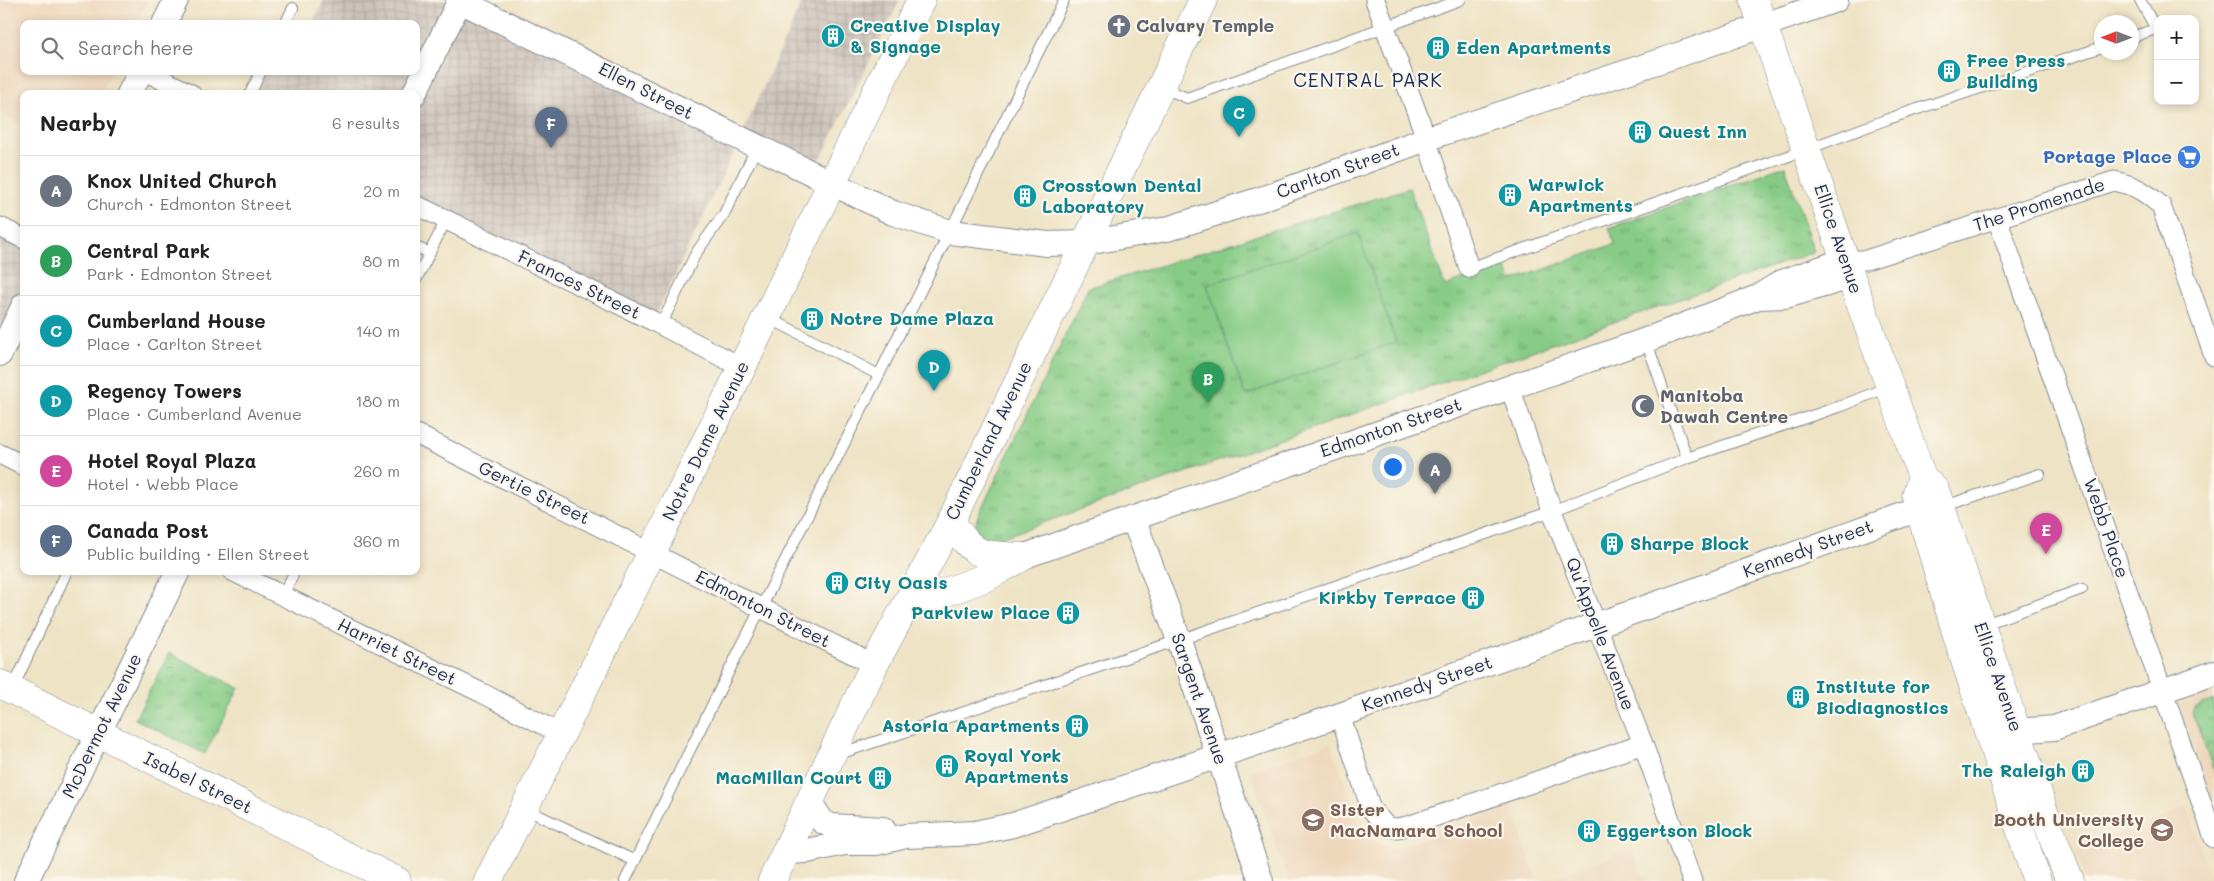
<!DOCTYPE html>
<html lang="en">
<head>
<meta charset="utf-8">
<style>
  :root { --surface:#fff; --page:#f6f6f6; --text:#222; --muted:#767676; --line:#e0e0e0; --accent:#7c3aed }
  body { margin:0; font-family:Mali,sans-serif; background:var(--page); color:var(--text) }
  .controls { position:absolute; right:15px; top:15px; display:grid; overflow:hidden; border-radius:10px; box-shadow:0 2px 8px #0003 }
  .controls button { width:45px; height:45px; display:grid; place-items:center; padding:0; border:0; border-bottom:1px solid var(--line); background:var(--surface); color:var(--text); font:25px sans-serif }
  .compass { position:absolute; left:2094px; top:15px; width:45px; height:45px; border-radius:50%; background:var(--surface); box-shadow:0 2px 8px #0003; rotate:270deg }
  .you { position:absolute; left:1392px; top:466px; width:18px; height:18px; margin:-12px; border:4px solid #fff; border-radius:50%; background:#1a73e8; box-shadow:0 0 0 8px #1a73e833 }
  .badge { display:grid; place-items:center; width:32px; height:32px; border-radius:50%; background:var(--accent); color:#fff; font-size:16px; font-weight:700 }
  .pin { position:absolute; translate:-50% -41px; filter:drop-shadow(0 1px 2px #0008) }
  .pin::after { content:''; position:absolute; top:26px; width:18px; height:15px; background:inherit; clip-path:polygon(0 0,100% 0,50% 100%) }
  .list { margin:0; padding:0; list-style:none }
  h2 { display:flex; justify-content:space-between; align-items:center; height:65px; margin:0; padding:0 20px; font-size:21px }
  h2 small { font-size:16px; font-weight:400; color:var(--muted) }
  .list li { display:grid; grid-template-columns:32px 1fr auto; gap:15px; align-items:center; box-sizing:border-box; height:70px; padding:0 20px; border-top:1px solid var(--line) }
  .list b { display:block; font-size:19px; white-space:nowrap }
  .list p { margin:0; font-size:16px; white-space:nowrap; color:var(--muted) }
  .list em { font-size:16px; font-style:normal; color:var(--muted) }
  .icon { flex:none; width:28px; height:28px; fill:none; stroke:currentColor; stroke-width:2; stroke-linecap:round; stroke-linejoin:round }
  .map { position:relative; flex:none; width:2214px; height:881px; overflow:hidden }
  .search { position:absolute; background:var(--surface); box-shadow:0 2px 8px #0003; left:20px; top:20px; width:400px; height:55px; display:flex; align-items:center; gap:12px; box-sizing:border-box; padding:0 18px; border-radius:10px; color:var(--muted); font-size:19px }
  .panel { position:absolute; background:var(--surface); box-shadow:0 2px 8px #0003; left:20px; top:90px; width:400px; height:485px; border-radius:10px }
  .map>svg:first-child { display:block }
  .built { fill:#eed7bb }
  .industrial { fill:url(#industrial-grid) }
  .grass { fill:url(#grass-tufts); stroke:#517e72 }
  .pitch { fill:#87cc86; stroke:#517e72 }
  .lines { fill:none; stroke-linecap:round; stroke-linejoin:round }
  .service-casing { stroke:#848991; stroke-width:12 }
  .minor-casing { stroke:#848991; stroke-width:21 }
  .tertiary-casing { stroke:#848991; stroke-width:26 }
  .secondary-casing { stroke:#848991; stroke-width:29 }
  .primary-casing { stroke:#848991; stroke-width:29 }
  .service { stroke:#fff; stroke-width:10 }
  .minor { stroke:#fff; stroke-width:19 }
  .tertiary { stroke:#fff; stroke-width:24 }
  .secondary { stroke:#fff; stroke-width:28 }
  .primary { stroke:#fff; stroke-width:28 }
  .labels { text-anchor:middle; stroke-width:4.5; stroke-linejoin:round; paint-order:stroke }
  .culture-label { font-size:18px; font-weight:bold; fill:#0d838f; stroke:#fbf7ec; text-anchor:start }
  .worship-label { font-size:18px; font-weight:bold; fill:#5b616d; stroke:#fbf7ec; text-anchor:start }
  .street-label { font-size:18px; fill:#1b2f5e; stroke:#fbf7ec }
  .shop-label { font-size:18px; font-weight:bold; fill:#366cbe; stroke:#fbf7ec; text-anchor:end }
  .education-label { font-size:18px; font-weight:bold; fill:#785e54; stroke:#fbf7ec; text-anchor:start }
  .neighbourhood-label { font-size:19px; letter-spacing:1px; fill:#1b2f5e; stroke:#fbf7ec }
</style>
</head>
<body>
<div class="map">
<svg width="2214" height="881" viewBox="0 0 2214 881">
  <defs>
    <pattern id="industrial-grid" width="8" height="8" patternUnits="userSpaceOnUse" patternTransform="scale(1.25)"><rect width="8" height="8" fill="#ccc2b9"/><path d="M0 4h8M4 0v8" fill="none" stroke="#afa7a1"/></pattern>
    <pattern id="grass-tufts" width="24" height="20" patternUnits="userSpaceOnUse" patternTransform="scale(1.25)"><rect width="24" height="20" fill="#87cc86"/><path d="M3 7l-1-3M5 7V3M7 7l1-3M15 17l-1-3M17 17v-4M19 17l1-3" fill="none" stroke="#6ea671"/></pattern>
  </defs>
  <rect width="100%" height="100%" fill="#fbf7ec"/>
  <filter id="ink" filterUnits="userSpaceOnUse"><feTurbulence type="fractalNoise" baseFrequency=".02" numOctaves="2"/><feDisplacementMap in="SourceGraphic" scale="10" xChannelSelector="R" yChannelSelector="G"/><feConvolveMatrix kernelMatrix="1 2 1 2 8 2 1 2 1" color-interpolation-filters="sRGB"/></filter>
  <filter id="wash" filterUnits="userSpaceOnUse"><feTurbulence type="fractalNoise" baseFrequency=".0096" numOctaves="4" result="noise"/><feDisplacementMap in="SourceGraphic" scale="20" xChannelSelector="R" yChannelSelector="G"/><feGaussianBlur stdDeviation="1.12" result="paint"/><feColorMatrix in="noise" values="0 0 0 0 0 0 0 0 0 0 0 0 0 0 0 0 0 1.4 0 .05"/><feComposite in="paint" operator="in"/></filter>
  <g filter="url(#wash)">
    <rect width="100%" height="100%" fill="#eee3c4"/>
    <!-- built -->
    <path class="built" d="M0,0H148L136,24H24V71H112L101,94H24V125L0,113Z
      M2214,691V803L2178,704Z
      M1331,743L1363,835L1392,850L1511,805L1537,881H1289L1250,772Z
      M2187,808L2212,881H2086L2075,851Z
      M1632,849L1641,873L1652,881H1544Z"/>
    <!-- industrial -->
    <path class="industrial" d="M324,0H458L740,139L803,0H900L813,174L740,139L653,321L416,205V94H250L261,71H416V24H312Z
      M0,227L24,239V305L0,342Z"/>
    <!-- grass -->
    <path class="grass" d="M1785,166L1814,252L997,539H986C977,533 974,528 977,518L1088,288L1409,188L1445,286L1505,264L1511,281L1615,244L1609,228Z
      M169,653L239,688L205,754L135,719Z
      M2214,700V772L2192,712L2194,707Z"/>
    <!-- pitch -->
    <path class="pitch" d="M1358,233L1396,342L1245,395L1207,285Z"/>
  </g>
  <g filter="url(#ink)">
    <g class="lines">
      <!-- service casing -->
      <g class="service-casing">
        <path id="service" d="M285,24L293,8
          M2132,37L2156,29L2140,0
          M1162,87L1187,98L1460,0
          M250,94L261,71
          M416,247L430,253
          M1469,268L1786,157L1888,119L2102,47
          M416,280L446,220
          M767,317L879,375
          M661,325L696,253L724,214L757,147
          M1646,340L1687,458
          M1942,507L2040,474
          M282,597L295,571
          M1982,625L2082,589
          M13,688L67,571
          M836,755L1179,640L1552,511L1687,458L1841,406L1888,387
          M525,809L635,861
          M625,881L739,651L879,375L1064,0"/>
      </g>
      <!-- minor casing -->
      <g class="minor-casing">
        <path id="minor" d="M1375,0L1421,124L1469,268
          M145,71L191,94
          M416,205L653,321L741,367
          M1997,218L2214,838
          M0,227L24,239
          M1845,260H1866L2114,181C2134,185 2146,192 2161,206L2214,356
          M1510,387L1552,511L1643,744L1692,881
          M416,434L874,665
          M0,454L24,466
          M232,571L482,693L561,734
          M1340,715L1371,809L1387,827L1397,828L1411,825L1643,744"/>
      </g>
      <!-- tertiary casing -->
      <g class="tertiary-casing">
        <path id="tertiary" d="M458,0L893,213L950,232L1047,244L1086,243L1167,229L1261,199L1443,133L1687,52L1836,0
          M164,24L176,0
          M129,94L141,71
          M414,94L460,0
          M0,354L24,305
          M1133,518L1179,640L1261,881
          M1022,557L1646,340L1758,297L1782,282L1845,260L1851,277L1786,296L1758,297
          M2016,731L2054,728L2214,673
          M809,801L822,821L831,826L883,829
          M784,852L807,851L844,843H876L906,836L975,833L1013,825L1340,715L1687,593L1908,513
          M26,881L178,571"/>
      </g>
      <!-- secondary casing -->
      <g class="secondary-casing">
        <path id="secondary" d="M1754,0L1845,260
          M1851,277L1922,477L1935,490L2054,841L2070,881
          M1922,477L1916,496L1921,514L1960,645L2037,881
          M0,684L397,881"/>
      </g>
      <!-- primary casing -->
      <g class="primary-casing">
        <path id="primary" d="M951,521C975,559 980,554 1022,557
          M906,607L987,577L1022,557
          M488,881L652,552L921,0
          M772,881L874,665L951,521L1203,0"/>
      </g>
      <!-- service -->
      <use href="#service" class="service"/>
      <!-- minor -->
      <use href="#minor" class="minor"/>
      <!-- tertiary -->
      <use href="#tertiary" class="tertiary"/>
      <!-- secondary -->
      <use href="#secondary" class="secondary"/>
      <!-- primary -->
      <use href="#primary" class="primary"/>
    </g>
  </g>
  <!-- icons -->
  <defs>
    <g id="church-disc" transform="scale(1.25)"><circle r="9.5" fill="#6b7280" stroke="#fbf7ec"/><path d="M-1.2-6h2.4v3.5h3.3v2.4h-3.3V6h-2.4V-.1h-3.3v-2.4h3.3Z" fill="#fff"/></g>
    <g id="building-disc" transform="scale(1.25)"><circle r="9.5" fill="#0f9aa8" stroke="#fbf7ec"/><path d="M-4-6H4V6H1V3H-1V6H-4ZM-2.5-4.3h1.7v1.8h-1.7ZM.8-4.3h1.7v1.8H.8ZM-2.5-1h1.7V.8h-1.7ZM.8-1h1.7V.8H.8Z" fill="#fff"/></g>
    <g id="supermarket-disc" transform="scale(1.25)"><circle r="9.5" fill="#3f7fe0" stroke="#fbf7ec"/><path d="M-6-5.5h2.5l.6 2H6L4.5 2H-2.5L-4.4-4H-6ZM-1.5 3.2a1.3 1.3 0 1 0 .1 0ZM3 3.2a1.3 1.3 0 1 0 .1 0Z" fill="#fff"/></g>
    <g id="mosque-disc" transform="scale(1.25)"><circle r="9.5" fill="#6b7280" stroke="#fbf7ec"/><path d="M3.5-4.9A6 6 0 1 0 3.5 4.9A5 5 0 1 1 3.5-4.9Z" fill="#fff"/></g>
    <g id="school-disc" transform="scale(1.25)"><circle r="9.5" fill="#8d6e63" stroke="#fbf7ec"/><path d="M0-5L7-2L0 1L-7-2ZM-4 1L0 2.5L4 1V4Q0 6-4 4Z" fill="#fff"/></g>
    <g id="university-disc" transform="scale(1.25)"><circle r="9.5" fill="#8d6e63" stroke="#fbf7ec"/><path d="M0-5L7-2L0 1L-7-2ZM-4 1L0 2.5L4 1V4Q0 6-4 4Z" fill="#fff"/></g>
  </defs>
  <g fill-rule="evenodd">
    <use href="#church-disc" x="1119" y="26"/>
    <use href="#building-disc" x="833" y="36"/>
    <use href="#building-disc" x="1438" y="48"/>
    <use href="#building-disc" x="1949" y="71"/>
    <use href="#building-disc" x="1640" y="132"/>
    <use href="#supermarket-disc" x="2189" y="157"/>
    <use href="#building-disc" x="1510" y="195"/>
    <use href="#building-disc" x="1025" y="196"/>
    <use href="#building-disc" x="812" y="319"/>
    <use href="#mosque-disc" x="1643" y="406"/>
    <use href="#building-disc" x="1612" y="544"/>
    <use href="#building-disc" x="837" y="583"/>
    <use href="#building-disc" x="1473" y="598"/>
    <use href="#building-disc" x="1068" y="613"/>
    <use href="#building-disc" x="1798" y="697"/>
    <use href="#building-disc" x="1077" y="726"/>
    <use href="#building-disc" x="947" y="766"/>
    <use href="#building-disc" x="2083" y="771"/>
    <use href="#building-disc" x="880" y="778"/>
    <use href="#school-disc" x="1313" y="820"/>
    <use href="#university-disc" x="2162" y="830"/>
    <use href="#building-disc" x="1589" y="831"/>
  </g>
  <g class="labels">
    <!-- culture labels -->
    <g class="culture-label">
      <text x="850" y="32">Creative Display<tspan x="850" dy="21">&amp; Signage</tspan></text>
      <text x="1456" y="54">Eden Apartments</text>
      <text x="1966" y="67">Free Press<tspan x="1966" dy="21">Building</tspan></text>
      <text x="1658" y="138">Quest Inn</text>
      <text x="1528" y="191">Warwick<tspan x="1528" dy="21">Apartments</tspan></text>
      <text x="1042" y="192">Crosstown Dental<tspan x="1042" dy="21">Laboratory</tspan></text>
      <text x="830" y="325">Notre Dame Plaza</text>
      <text x="1630" y="550">Sharpe Block</text>
      <text x="854" y="589">City Oasis</text>
      <text x="1456" y="604" text-anchor="end">Kirkby Terrace</text>
      <text x="1050" y="619" text-anchor="end">Parkview Place</text>
      <text x="1816" y="693">Institute for<tspan x="1816" dy="21">Biodiagnostics</tspan></text>
      <text x="1060" y="732" text-anchor="end">Astoria Apartments</text>
      <text x="964" y="762">Royal York<tspan x="964" dy="21">Apartments</tspan></text>
      <text x="2066" y="777" text-anchor="end">The Raleigh</text>
      <text x="862" y="784" text-anchor="end">MacMillan Court</text>
      <text x="1606" y="837">Eggertson Block</text>
    </g>
    <!-- worship labels -->
    <g class="worship-label">
      <text x="1136" y="32">Calvary Temple</text>
      <text x="1660" y="402">Manitoba<tspan x="1660" dy="21">Dawah Centre</tspan></text>
    </g>
    <!-- street labels -->
    <g class="street-label">
      <text transform="translate(646 91) rotate(27)" y="6">Ellen Street</text>
      <text transform="translate(1338 171) rotate(-20)" y="6">Carlton Street</text>
      <text transform="translate(2039 205) rotate(-18)" y="6">The Promenade</text>
      <text transform="translate(1838 239) rotate(71)" y="6">Ellice Avenue</text>
      <text transform="translate(579 285) rotate(26)" y="6">Frances Street</text>
      <text transform="translate(1391 428) rotate(-19)" y="6">Edmonton Street</text>
      <text transform="translate(706 441) rotate(-64)" y="6">Notre Dame Avenue</text>
      <text transform="translate(989 441) rotate(-64)" y="6">Cumberland Avenue</text>
      <text transform="translate(534 493) rotate(26)" y="6">Gertie Street</text>
      <text transform="translate(2106 528) rotate(71)" y="6">Webb Place</text>
      <text transform="translate(1808 549) rotate(-20)" y="6">Kennedy Street</text>
      <text transform="translate(763 609) rotate(27)" y="6">Edmonton Street</text>
      <text transform="translate(1600 634) rotate(69)" y="6">Qu'Appelle Avenue</text>
      <text transform="translate(397 652) rotate(26)" y="6">Harriet Street</text>
      <text transform="translate(1998 677) rotate(71)" y="6">Ellice Avenue</text>
      <text transform="translate(1427 684) rotate(-19)" y="6">Kennedy Street</text>
      <text transform="translate(1199 699) rotate(71)" y="6">Sargent Avenue</text>
      <text transform="translate(102 726) rotate(-64)" y="6">McDermot Avenue</text>
      <text transform="translate(198 783) rotate(26)" y="6">Isabel Street</text>
    </g>
    <!-- shop labels -->
    <g class="shop-label">
      <text x="2172" y="163">Portage Place</text>
    </g>
    <!-- education labels -->
    <g class="education-label">
      <text x="1330" y="816">Sister<tspan x="1330" dy="21">MacNamara School</tspan></text>
      <text x="2144" y="826" text-anchor="end">Booth University<tspan x="2144" dy="21">College</tspan></text>
    </g>
    <!-- neighbourhood labels -->
    <g class="neighbourhood-label">
      <text x="1368" y="87">CENTRAL PARK</text>
    </g>
  </g>
</svg>
<div class="controls">
<button>+</button>
<button>−</button>
</div>
<svg class="compass" viewBox="-18 -18 36 36"><path d="M0-13l5 13h-10z" fill="#e53935"/><path d="M0 13l5-13h-10z" fill="#767676"/></svg>
<div class="you"></div>
<div class="pin badge" style="left:1435px;top:494px;background:#6b7280">A</div>
<div class="pin badge" style="left:1208px;top:403px;background:#2e9e5b">B</div>
<div class="pin badge" style="left:1239px;top:137px;background:#0f9aa8">C</div>
<div class="pin badge" style="left:934px;top:391px;background:#0f9aa8">D</div>
<div class="pin badge" style="left:2046px;top:554px;background:#d1479c">E</div>
<div class="pin badge" style="left:551px;top:148px;background:#5c6f8a">F</div>
<div class="search"><svg class="icon" aria-label="search" viewBox="0 0 24 24"><circle cx="10" cy="10" r="6"/><path d="M15 15l6 6"/></svg>Search here</div>
<section class="panel">
<h2>Nearby<small>6 results</small></h2>
<ul class="list">
<li><span class="badge" style="background:#6b7280">A</span><div><b>Knox United Church</b><p>Church · Edmonton Street</p></div><em>20 m</em></li>
<li><span class="badge" style="background:#2e9e5b">B</span><div><b>Central Park</b><p>Park · Edmonton Street</p></div><em>80 m</em></li>
<li><span class="badge" style="background:#0f9aa8">C</span><div><b>Cumberland House</b><p>Place · Carlton Street</p></div><em>140 m</em></li>
<li><span class="badge" style="background:#0f9aa8">D</span><div><b>Regency Towers</b><p>Place · Cumberland Avenue</p></div><em>180 m</em></li>
<li><span class="badge" style="background:#d1479c">E</span><div><b>Hotel Royal Plaza</b><p>Hotel · Webb Place</p></div><em>260 m</em></li>
<li><span class="badge" style="background:#5c6f8a">F</span><div><b>Canada Post</b><p>Public building · Ellen Street</p></div><em>360 m</em></li>
</ul>
</section>
</div>
</body>
</html>
